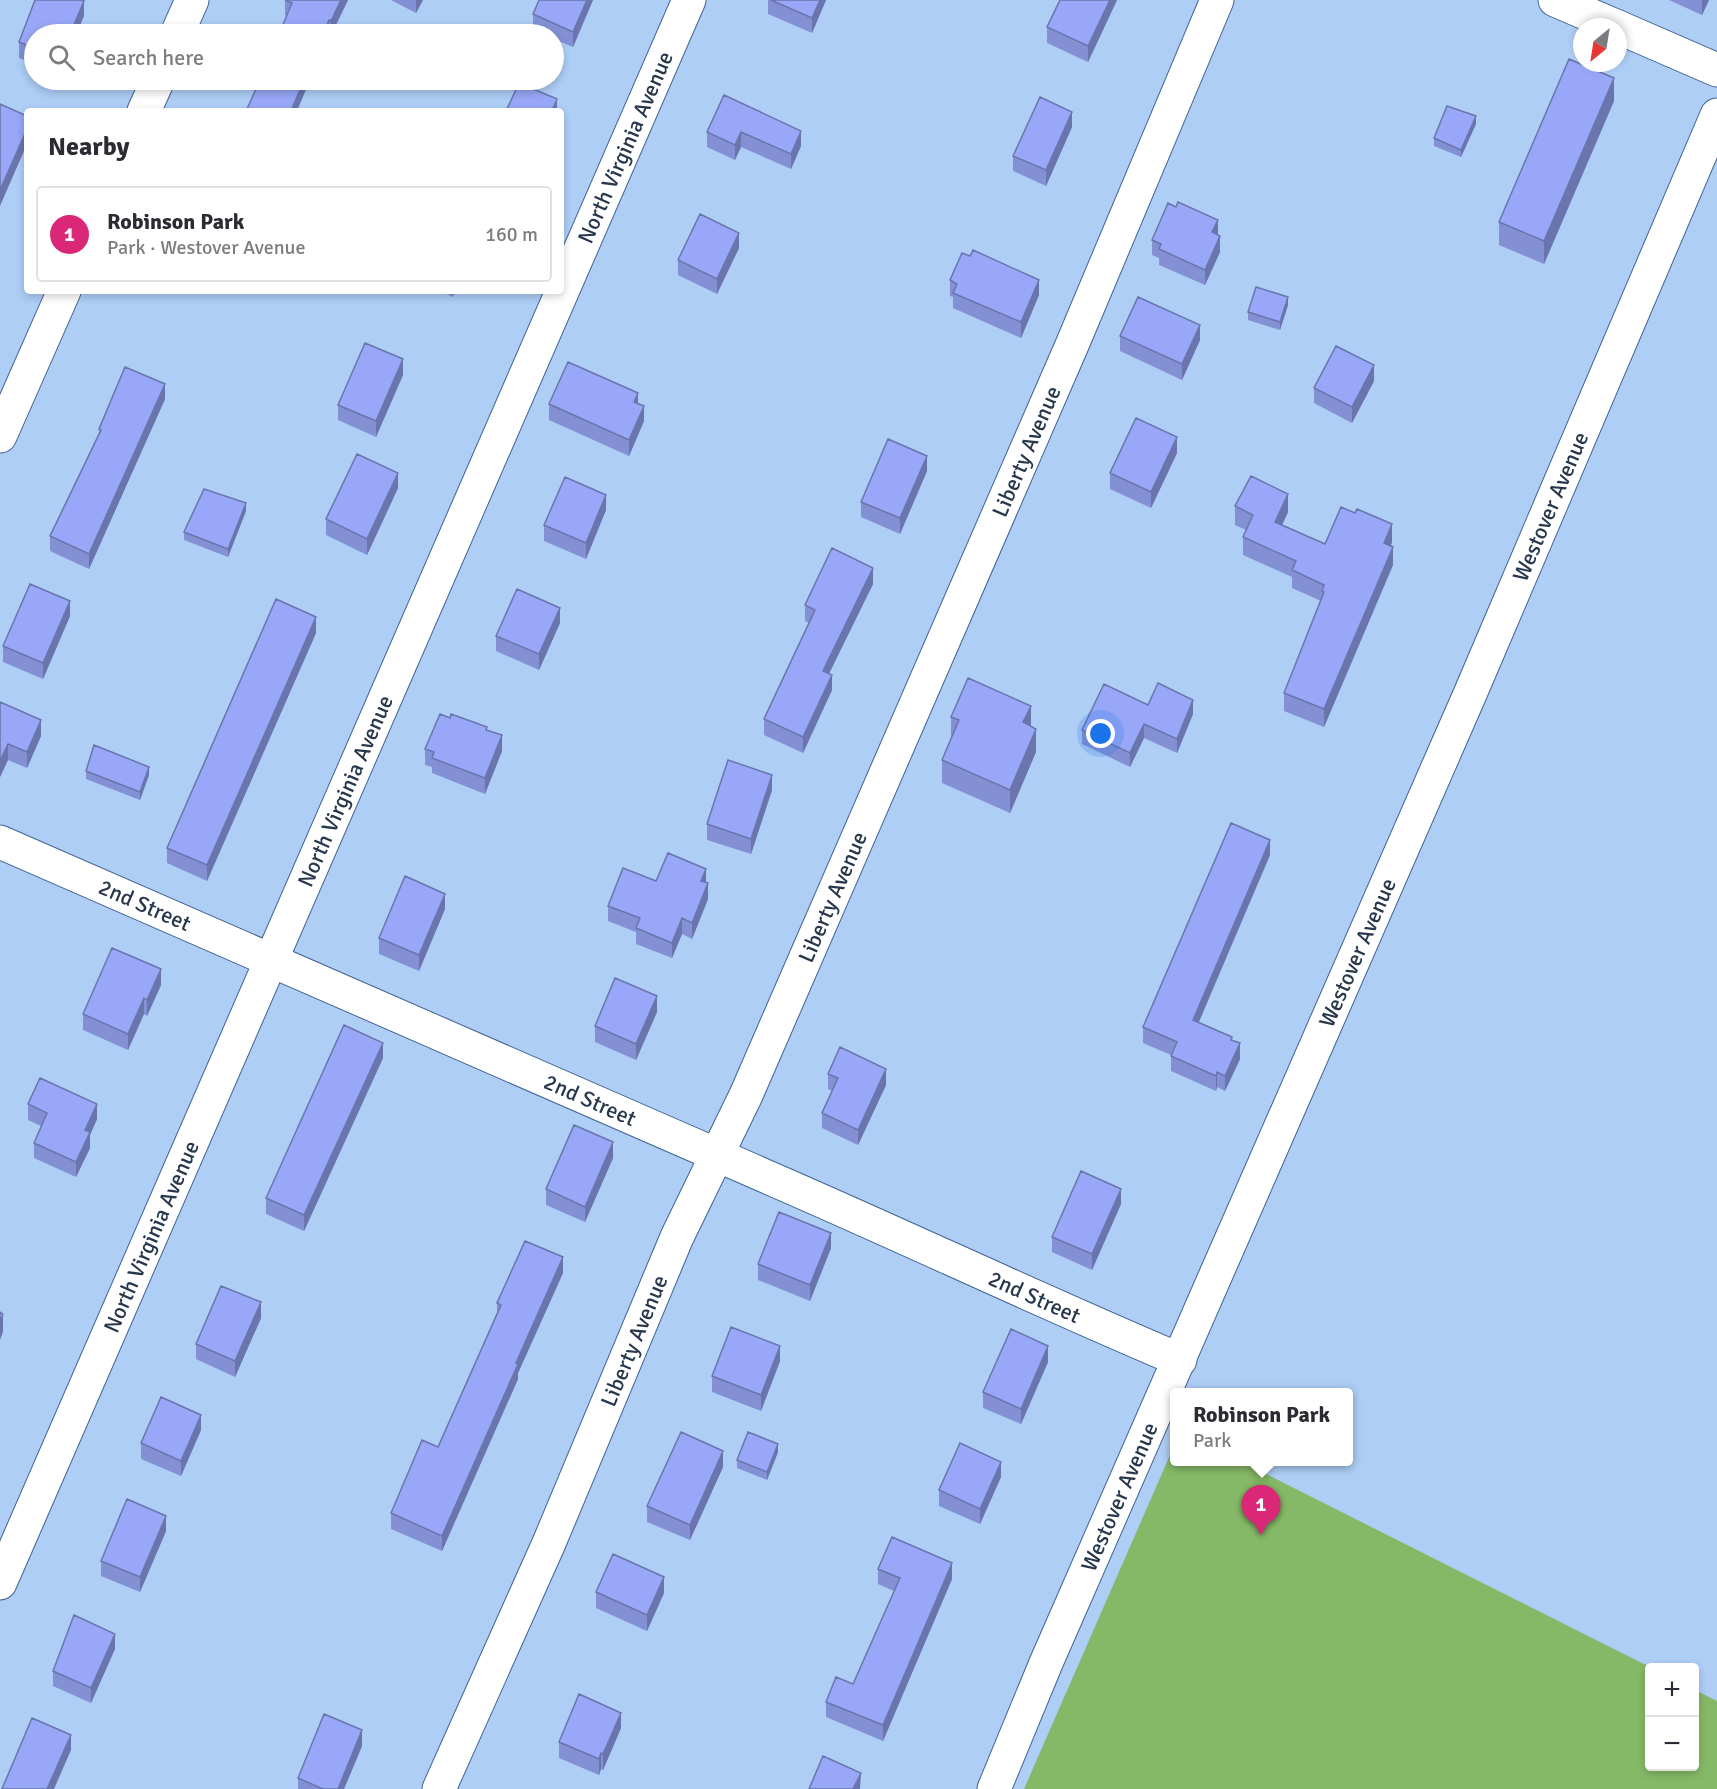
<!DOCTYPE html>
<html lang="en">
<head>
<meta charset="utf-8">
<style>
  :root { --surface:#fff; --page:#f7f7f7; --text:#2b2b33; --muted:#7c7c81; --line:#e1e1e2; --accent:#db2777 }
  body { margin:0; font-family:Signika,sans-serif; background:var(--page); color:var(--text) }
  .controls { position:absolute; right:18px; bottom:18px; display:grid; overflow:hidden; border-radius:6px; box-shadow:0 3px 9px #0003 }
  .controls button { width:54px; height:54px; display:grid; place-items:center; padding:0; border:0; border-bottom:2px solid var(--line); background:var(--surface); color:var(--text); font:30px sans-serif }
  .compass { position:absolute; left:1573px; top:18px; width:54px; height:54px; border-radius:50%; background:var(--surface); box-shadow:0 3px 9px #0003; rotate:210deg }
  .you { position:absolute; left:1101px; top:734px; width:21px; height:21px; margin:-15px; border:4px solid #fff; border-radius:50%; background:#1a73e8; box-shadow:0 0 0 9px #1a73e833 }
  .badge { display:grid; place-items:center; width:39px; height:39px; border-radius:50%; background:var(--accent); color:#fff; font-size:20px; font-weight:700 }
  .pin { position:absolute; translate:-50% -50px; filter:drop-shadow(0 2px 3px #0008) }
  .pin::after { content:''; position:absolute; top:32px; width:21px; height:18px; background:inherit; clip-path:polygon(0 0,100% 0,50% 100%) }
  .popup { position:absolute; left:1170px; top:1388px; width:183px; height:78px; box-sizing:border-box; display:grid; place-content:center; border-radius:6px; background:var(--surface); filter:drop-shadow(0 2px 4px #0005); font-size:20px; white-space:nowrap; color:var(--muted) }
  .popup b { font-size:22px; color:var(--text) }
  .popup::after { content:''; position:absolute; left:50%; top:100%; margin-left:-12px; border:12px solid transparent; border-top-color:var(--surface) }
  .list { margin:0; padding:0; list-style:none }
  h2 { display:flex; justify-content:space-between; align-items:center; height:78px; margin:0; padding:0 24px; font-size:26px }
  h2 small { font-size:20px; font-weight:400; color:var(--muted) }
  .list li { display:grid; grid-template-columns:39px 1fr auto; gap:18px; align-items:center; box-sizing:border-box; height:96px; margin:0 12px 12px; padding:0 12px; border:2px solid var(--line); border-radius:6px }
  .list b { display:block; font-size:22px; white-space:nowrap }
  .list p { margin:0; font-size:20px; white-space:nowrap; color:var(--muted) }
  .list em { font-size:20px; font-style:normal; color:var(--muted) }
  .icon { flex:none; width:33px; height:33px; fill:none; stroke:currentColor; stroke-width:2; stroke-linecap:round; stroke-linejoin:round }
  .map { position:relative; flex:none; width:1717px; height:1789px; overflow:hidden }
  .search { position:absolute; background:var(--surface); box-shadow:0 3px 9px #0003; left:24px; top:24px; width:540px; height:66px; display:flex; align-items:center; gap:15px; box-sizing:border-box; padding:0 21px; border-radius:33px; color:var(--muted); font-size:22px }
  .panel { position:absolute; background:var(--surface); box-shadow:0 3px 9px #0003; left:24px; top:108px; width:540px; height:186px; border-radius:6px }
  .map>svg:first-child { display:block }
  .green { fill:#86b967 }
  .lines { fill:none; stroke-linecap:round; stroke-linejoin:round }
  .minor-casing { stroke:#3f6390; stroke-width:35 }
  .minor { stroke:#fff; stroke-width:33 }
  .wall { fill:#8390d4 }
  .shaded-wall { fill:#6a75ad }
  .building { fill:#98a7f7; stroke:#6a75ad; stroke-width:1.5 }
  .labels { text-anchor:middle; stroke-width:5; stroke-linejoin:round; paint-order:stroke }
  .street-label { font-size:22px; fill:#28374c; stroke:#e1edfd }
</style>
</head>
<body>
<div class="map">
<svg width="1717" height="1789" viewBox="0 0 1717 1789">
  <rect width="100%" height="100%" fill="#aecef6"/>
  <!-- green -->
  <path class="green" d="M1174,1446V1462H1242L1650,1667V1766H1694L1695,1690L1717,1701V1789H1024Z"/>
  <g class="lines">
    <!-- minor casing -->
    <g class="minor-casing">
      <g id="minor">
        <path d="M1555,0L1618,27"/>
        <path d="M1618,27L1717,70"/>
        <path d="M177,34L192,0"/>
        <path d="M144,111L158,80"/>
        <path d="M0,436L64,291"/>
        <path id="s1" d="M0,842C256,952 510,1065 765,1176C904,1236 1040,1301 1180,1360"/>
        <path id="s2" d="M0,1583L689,0"/>
        <path id="s3" d="M439,1789L549,1543L677,1237L746,1095L1072,345L1217,0"/>
        <path id="s4" d="M994,1789L1046,1663L1470,694L1717,115"/>
      </g>
    </g>
    <!-- minor -->
    <use href="#minor" class="minor"/>
  </g>
  <!-- wall -->
  <path class="wall" d="M35,0H81L84,1V16L76,34H34V64L19,58V42Z
    M285,0H348L332,34H279L287,16L285,15Z
    M391,0H423L416,13Z
    M539,0H593L573,47L554,39V34H544L533,30V14Z
    M768,0H826L812,33L768,14Z
    M1060,0H1117L1088,62L1047,43V27Z
    M1669,0H1709L1702,15Z
    M724,95L801,146L791,169L741,147L735,160L707,147V132Z
    M1614,101L1544,264L1499,245V222Z
    M1476,124L1461,157L1434,146V138Z
    M1072,127L1046,186L1013,171V156Z
    M1218,235L1220,252L1205,285L1159,265V258L1152,255V240Z
    M739,248L717,294L678,275V260Z
    M950,280L1039,295L1021,338L953,308V297L950,296Z
    M441,291H456L453,297Z
    M1288,305L1280,330L1248,320V312Z
    M1120,336L1200,340L1182,380L1120,351Z
    M403,375L376,437L338,420V405Z
    M1374,381L1352,423L1314,403V388Z
    M165,399L89,569L50,551V536L99,433V429Z
    M549,404L644,421L629,456L549,420Z
    M1177,453L1151,508L1110,489V473Z
    M927,471L900,534L861,517V502Z
    M398,488L367,555L326,535V519Z
    M1235,506L1288,512L1282,525L1325,544L1392,542L1391,546L1393,565L1324,727L1284,711V693L1321,601L1292,588V577L1243,555V537L1246,530L1235,525Z
    M606,510L586,559L544,541V525Z
    M246,511L228,557L184,540V532Z
    M873,584L829,673L832,690L803,753L764,735V719L809,623L805,621V605Z
    M70,616L43,679L3,662V646Z
    M560,623L539,670L496,651V636Z
    M316,633L207,881L167,863V848Z
    M0,702L41,736L27,768L8,760L0,777Z
    M1148,705L1193,714L1177,753L1144,738L1130,767L1082,744V730Z
    M951,717L1031,726L1036,752L1010,813L942,783V760L951,740Z
    M487,730L502,751L485,794L432,773V767L425,765V749Z
    M86,771L149,775L140,800L86,779Z
    M772,790L751,854L707,840V824Z
    M1270,855L1198,1022L1232,1040L1240,1059L1225,1091L1217,1087L1216,1091L1171,1071V1055L1143,1043V1027Z
    M656,881L706,882L708,899L692,939L682,934L672,958L636,944V932L608,921V906Z
    M445,909L419,971L379,954V938Z
    M161,985L147,1016L144,1014L128,1050L83,1030V1014Z
    M657,1012L636,1060L595,1042V1026Z
    M383,1058L304,1231L266,1214V1198Z
    M828,1074L886,1085L858,1145L822,1128V1113L832,1091L828,1089Z
    M28,1104L97,1119L90,1135V1148L76,1177L34,1158V1143L41,1126L28,1120Z
    M613,1158L585,1222L546,1205V1189Z
    M1121,1204L1092,1270L1052,1252V1237Z
    M831,1248L810,1301L758,1280V1264Z
    M563,1273L518,1373V1379L442,1551L391,1529V1513L438,1447L497,1313V1303Z
    M261,1318L235,1377L196,1359V1344Z
    M780,1361L761,1411L712,1392V1376Z
    M1048,1362L1021,1424L983,1408V1392Z
    M201,1430L181,1476L141,1459V1443Z
    M778,1452L767,1480L737,1468V1460Z
    M723,1467L690,1540L647,1522V1506Z
    M1001,1477L980,1524L939,1506V1490Z
    M166,1531L140,1592L101,1576V1561Z
    M878,1569L952,1579L883,1741L826,1717V1702L853,1684L894,1591L878,1584Z
    M596,1592L664,1593L647,1631L596,1608Z
    M115,1649L91,1703L53,1686V1671Z
    M621,1728L603,1770L601,1769L599,1775L559,1758V1742Z
    M362,1746L344,1789H298V1778Z"/>
  <!-- shaded-wall -->
  <path class="shaded-wall" d="M341,0H348L331,34V21Z
    M416,0H423L416,13Z
    M587,0H593L573,47V32Z
    M820,0H826L812,33V18Z
    M1110,0H1117L1088,62V46Z
    M1702,0H1709L1702,15Z
    M84,1V16L76,34H70Z
    M329,20V34H323Z
    M1614,78V101L1544,264V241Z
    M304,80H310L297,111H291Z
    M557,99V111H552Z
    M1072,112V127L1046,186V170Z
    M1476,116V124L1461,157V150Z
    M27,129V144L0,206V190Z
    M801,131V146L791,169V154Z
    M741,132V147L735,160V145Z
    M1218,220V235L1212,232Z
    M739,233V248L717,294V279Z
    M1220,236V252L1205,285V270Z
    M1039,280V295L1021,338V322Z
    M1288,297V305L1280,330V322Z
    M1200,325V340L1182,380V364Z
    M403,359V375L376,437V421Z
    M1374,365V381L1352,423V407Z
    M165,384V399L89,569V554Z
    M638,393V409L634,402Z
    M644,406V421L629,456V440Z
    M1177,437V453L1151,508V492Z
    M927,456V471L900,534V518Z
    M398,473V488L367,555V539Z
    M1288,494V512L1275,540V522Z
    M606,495V510L586,559V543Z
    M246,503V511L228,557V549Z
    M1392,524V542L1384,562V543Z
    M1393,547V565L1324,727V709Z
    M873,568V584L823,686V671Z
    M70,601V616L43,679V663Z
    M560,608V623L539,670V654Z
    M316,617V633L207,881V865Z
    M832,675V690L803,753V737Z
    M1193,700V714L1177,753V739Z
    M1031,706V729L1023,722Z
    M41,720V736L27,768V752Z
    M1144,724V738L1130,767V753Z
    M1036,729V752L1010,813V790Z
    M502,735V751L485,794V778Z
    M8,744V760L0,777V761Z
    M149,767V775L140,800V792Z
    M772,775V790L751,854V839Z
    M1270,840V855L1193,1036V1020Z
    M706,869V884L701,881Z
    M708,883V899L692,939V923Z
    M445,894V909L419,971V955Z
    M682,918V934L672,958V943Z
    M161,969V985L147,1016V1000Z
    M657,996V1012L636,1060V1044Z
    M144,998V1014L128,1050V1034Z
    M383,1043V1058L304,1231V1215Z
    M1240,1043V1059L1225,1091V1076Z
    M886,1069V1085L858,1145V1130Z
    M1217,1072V1087L1216,1091V1076Z
    M97,1104V1119L90,1135V1148L76,1177V1162L85,1130Z
    M613,1142V1158L585,1222V1207Z
    M1121,1189V1204L1092,1270V1254Z
    M831,1233V1248L810,1301V1285Z
    M563,1257V1273L518,1373V1379L442,1551V1536L516,1363Z
    M261,1302V1318L235,1377V1361Z
    M3,1314V1332L0,1340V1322Z
    M780,1346V1361L761,1411V1395Z
    M1048,1346V1362L1021,1424V1409Z
    M201,1415V1430L181,1476V1461Z
    M778,1444V1452L767,1480V1472Z
    M723,1451V1467L690,1540V1525Z
    M1001,1462V1477L980,1524V1509Z
    M166,1516V1531L140,1592V1577Z
    M952,1563V1579L883,1741V1725Z
    M664,1577V1593L647,1631V1615Z
    M115,1634V1649L91,1703V1688Z
    M621,1713V1728L603,1770V1754Z
    M362,1730V1746L344,1789H338Z
    M71,1735V1750L54,1789H47Z
    M601,1753V1769L599,1775V1759Z
    M861,1773L860,1789H853Z"/>
  <!-- building -->
  <path class="building" d="M35,0H81L84,1L70,34H34V48L19,42Z
    M285,0H341L331,21L329,20L323,34H279L292,3Z
    M539,0H587L573,32L533,14Z
    M771,0H820L812,18Z
    M1060,0H1110L1088,46L1047,27Z
    M1569,59L1614,78L1544,241L1499,222Z
    M260,80H304L291,111H251L247,109Z
    M519,83L557,99L552,111H506Z
    M724,95L801,131L791,154L741,132L735,145L707,132Z
    M1040,97L1072,112L1046,170L1013,156Z
    M0,104L27,116V129L0,190Z
    M1447,106L1476,116L1461,150L1434,138Z
    M1178,202L1218,220L1212,232L1220,236L1205,270L1159,249L1161,244L1152,240L1168,203L1176,207Z
    M700,214L739,233L717,279L678,260Z
    M973,250L1039,280L1021,322L953,293L957,284L950,280L962,253L970,256Z
    M1256,287L1288,297L1280,322L1248,312Z
    M1138,297L1200,325L1182,364L1120,336Z
    M365,343L403,359L376,421L338,405Z
    M1336,346L1374,365L1352,407L1314,388Z
    M568,362L638,393L634,402L644,406L629,440L549,404Z
    M125,367L165,384L89,554L50,536L101,430L99,429Z
    M1136,418L1177,437L1151,492L1110,473Z
    M888,439L927,456L900,518L861,502Z
    M357,454L398,473L367,539L326,519Z
    M1251,476L1288,494L1275,522L1325,544L1341,507L1355,513L1357,509L1392,524L1384,543L1393,547L1324,709L1284,693L1324,592L1322,591L1324,585L1292,570L1296,561L1243,537L1253,515L1235,506Z
    M565,477L606,495L586,543L544,525Z
    M204,489L246,503L228,549L184,532Z
    M832,548L873,568L823,671L832,675L803,737L764,719L815,610L805,605Z
    M30,584L70,601L43,663L3,646Z
    M517,589L560,608L539,654L496,636Z
    M276,599L316,617L207,865L167,848Z
    M968,678L1031,706L1023,722L1036,729L1010,790L942,760L959,720L951,717Z
    M1158,683L1193,700L1177,739L1144,724L1130,753L1082,730L1104,684L1148,705Z
    M0,702L41,720L27,752L8,744L0,761Z
    M440,714L450,718L451,714L487,727L486,730L502,735L485,778L432,758L434,752L425,749Z
    M94,745L149,767L140,792L86,771Z
    M728,760L772,775L751,839L707,824Z
    M1231,823L1270,840L1193,1020L1232,1037L1231,1040L1240,1043L1225,1076L1217,1072L1216,1076L1171,1056L1177,1042L1143,1027Z
    M668,853L706,869L701,881L708,883L692,923L682,918L672,943L636,928L640,918L608,906L623,868L656,881Z
    M405,876L445,894L419,955L379,938Z
    M112,948L161,969L147,1000L144,998L128,1034L83,1014Z
    M615,978L657,996L636,1044L595,1026Z
    M344,1025L383,1043L304,1215L266,1198Z
    M840,1047L886,1069L858,1130L822,1113L838,1078L828,1074Z
    M40,1078L97,1104L85,1130L90,1132L76,1162L34,1143L47,1113L28,1104Z
    M574,1125L613,1142L585,1207L546,1189Z
    M1081,1171L1121,1189L1092,1254L1052,1237Z
    M779,1212L831,1233L810,1285L758,1264Z
    M525,1241L563,1257L516,1363L518,1364L442,1536L391,1513L422,1440L438,1447L501,1305L497,1303Z
    M221,1286L261,1302L235,1361L196,1344Z
    M0,1312L3,1314L0,1322Z
    M731,1327L780,1346L761,1395L712,1376Z
    M1011,1329L1048,1346L1021,1409L983,1392Z
    M161,1397L201,1415L181,1461L141,1443Z
    M681,1432L723,1451L690,1525L647,1506Z
    M748,1432L778,1444L767,1472L737,1460Z
    M960,1443L1001,1462L980,1509L939,1490Z
    M127,1499L166,1516L140,1577L101,1561Z
    M892,1537L952,1563L883,1725L826,1702L836,1677L853,1684L900,1578L878,1569Z
    M613,1554L664,1577L647,1615L596,1592Z
    M74,1615L115,1634L91,1688L53,1671Z
    M579,1694L621,1713L603,1754L601,1753L599,1759L559,1742Z
    M324,1714L362,1730L338,1789H323L298,1778Z
    M32,1718L71,1735L47,1789H2Z
    M823,1756L861,1773L853,1789H809Z"/>
  <g class="labels">
    <!-- street labels -->
    <g class="street-label">
      <text dy="8" stroke="none"><textPath href="#s2" startOffset="1566">North Virginia Avenue</textPath></text>
      <text dy="8" stroke="none"><textPath href="#s3" startOffset="1461">Liberty Avenue</textPath></text>
      <text dy="8" stroke="none"><textPath href="#s4" startOffset="1398">Westover Avenue</textPath></text>
      <text dy="8" stroke="none"><textPath href="#s2" startOffset="864">North Virginia Avenue</textPath></text>
      <text dy="8" stroke="none"><textPath href="#s3" startOffset="975">Liberty Avenue</textPath></text>
      <text dy="8" stroke="none"><textPath href="#s1" startOffset="158">2nd Street</textPath></text>
      <text dy="8" stroke="none"><textPath href="#s4" startOffset="912">Westover Avenue</textPath></text>
      <text dy="8" stroke="none"><textPath href="#s1" startOffset="644">2nd Street</textPath></text>
      <text dy="8" stroke="none"><textPath href="#s2" startOffset="378">North Virginia Avenue</textPath></text>
      <text dy="8" stroke="none"><textPath href="#s1" startOffset="1130">2nd Street</textPath></text>
      <text dy="8" stroke="none"><textPath href="#s3" startOffset="489">Liberty Avenue</textPath></text>
      <text dy="8" stroke="none"><textPath href="#s4" startOffset="318">Westover Avenue</textPath></text>
    </g>
  </g>
</svg>
<div class="controls">
<button>+</button>
<button>−</button>
</div>
<svg class="compass" viewBox="-18 -18 36 36"><path d="M0-13l5 13h-10z" fill="#e53935"/><path d="M0 13l5-13h-10z" fill="#7c7c81"/></svg>
<div class="you"></div>
<div class="pin badge" style="left:1261px;top:1535px">1</div>
<div class="popup"><b>Robinson Park</b>Park</div>
<div class="search"><svg class="icon" aria-label="search" viewBox="0 0 24 24"><circle cx="10" cy="10" r="6"/><path d="M15 15l6 6"/></svg>Search here</div>
<section class="panel">
<h2>Nearby<small></small></h2>
<ul class="list">
<li><span class="badge">1</span><div><b>Robinson Park</b><p>Park · Westover Avenue</p></div><em>160 m</em></li>
</ul>
</section>
</div>
</body>
</html>
